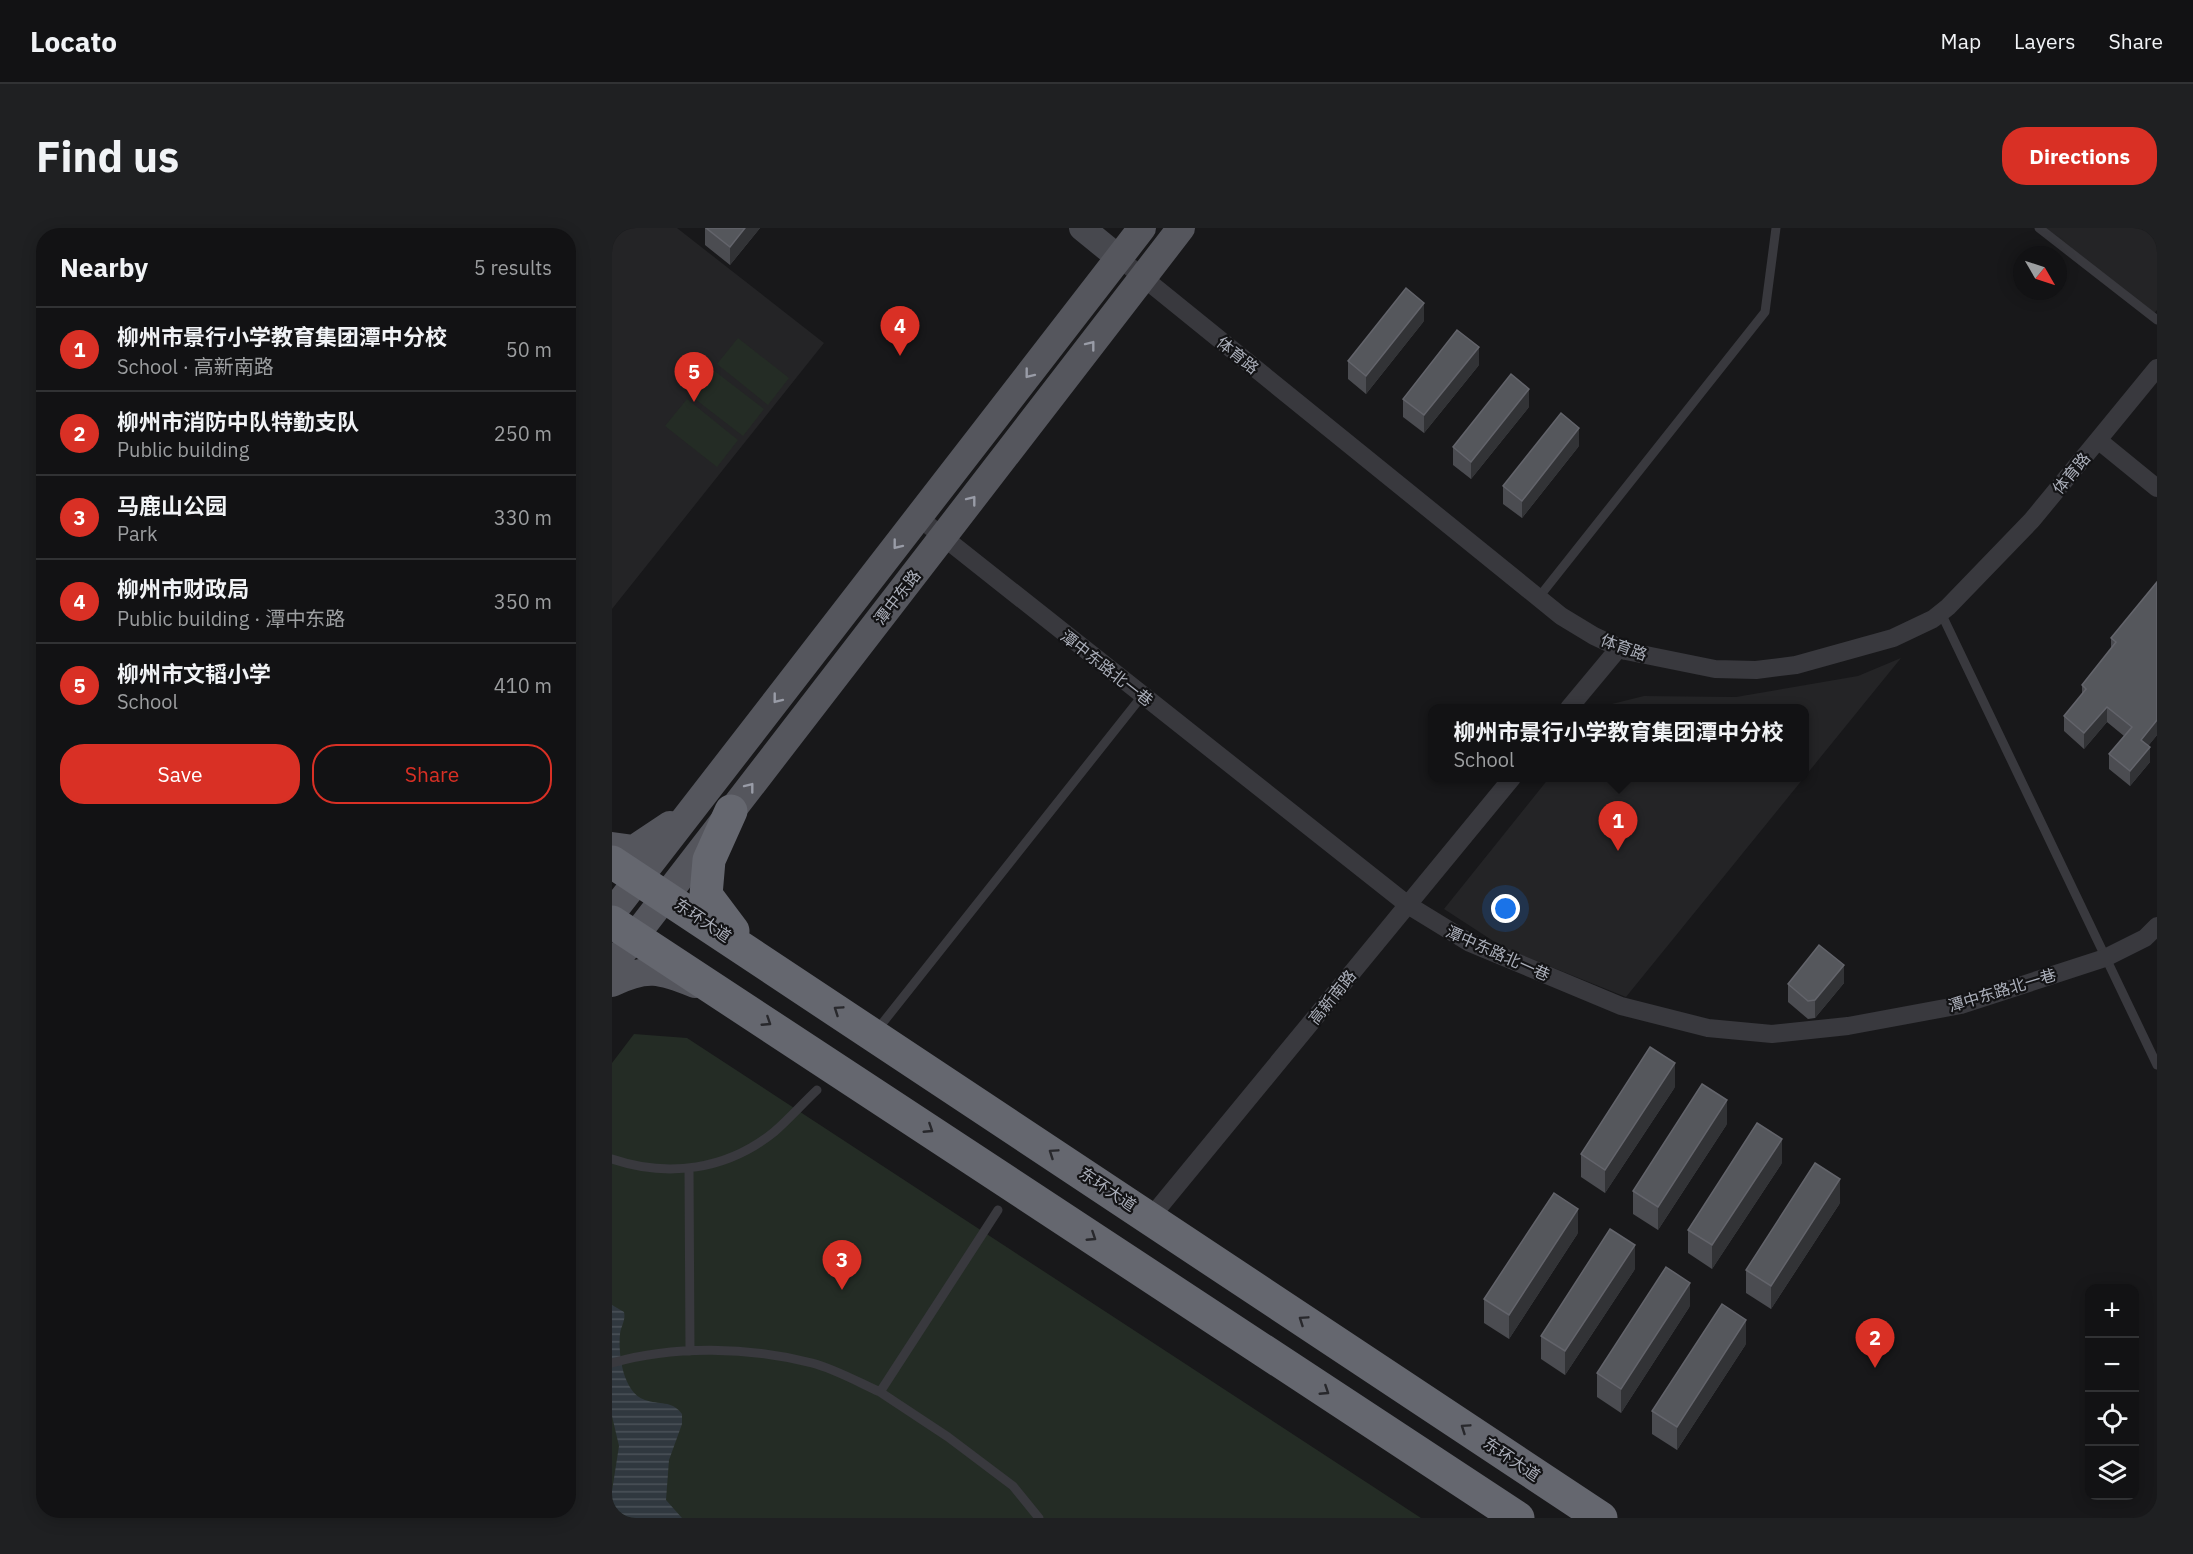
<!DOCTYPE html>
<html lang="en">
<head>
<meta charset="utf-8">
<style>
  :root { --surface:#121214; --page:#1f2022; --text:#f1f3f6; --muted:#9c9ea0; --line:#313234; --accent:#d93025 }
  body { margin:0; font-family:"IBM Plex Sans","Noto Sans SC",sans-serif; background:var(--page); color:var(--text) }
  .controls { position:absolute; right:18px; bottom:18px; display:grid; overflow:hidden; border-radius:12px; box-shadow:0 3px 15px #0003 }
  .controls button { width:54px; height:54px; display:grid; place-items:center; padding:0; border:0; border-bottom:2px solid var(--line); background:var(--surface); color:var(--text); font:30px sans-serif }
  .compass { position:absolute; left:1401px; top:18px; width:54px; height:54px; border-radius:50%; background:var(--surface); box-shadow:0 3px 15px #0003; rotate:129deg }
  .you { position:absolute; left:894px; top:681px; width:21px; height:21px; margin:-15px; border:4px solid #fff; border-radius:50%; background:#1a73e8; box-shadow:0 0 0 9px #1a73e833 }
  .badge { display:grid; place-items:center; width:39px; height:39px; border-radius:50%; background:var(--accent); color:#fff; font-size:20px; font-weight:700 }
  .pin { position:absolute; translate:-50% -50px; filter:drop-shadow(0 2px 3px #0008) }
  .pin::after { content:''; position:absolute; top:32px; width:21px; height:18px; background:inherit; clip-path:polygon(0 0,100% 0,50% 100%) }
  .popup { position:absolute; left:816px; top:476px; width:381px; height:78px; box-sizing:border-box; display:grid; place-content:center; border-radius:12px; background:var(--surface); filter:drop-shadow(0 2px 4px #0005); font-size:20px; white-space:nowrap; color:var(--muted) }
  .popup b { font-size:22px; color:var(--text) }
  .popup::after { content:''; position:absolute; left:50%; top:100%; margin-left:-12px; border:12px solid transparent; border-top-color:var(--surface) }
  .list { margin:0; padding:0; list-style:none }
  h2 { display:flex; justify-content:space-between; align-items:center; height:78px; margin:0; padding:0 24px; font-size:26px }
  h2 small { font-size:20px; font-weight:400; color:var(--muted) }
  .list li { display:grid; grid-template-columns:39px 1fr auto; gap:18px; align-items:center; box-sizing:border-box; height:84px; padding:0 24px; border-top:2px solid var(--line) }
  .list b { display:block; font-size:22px; white-space:nowrap }
  .list p { margin:0; font-size:20px; white-space:nowrap; color:var(--muted) }
  .list em { font-size:20px; font-style:normal; color:var(--muted) }
  .actions { display:flex; gap:12px; padding:18px 24px }
  .actions a { flex:1; padding:14px 0; border:2px solid var(--accent); border-radius:24px; text-align:center; font-size:21px; color:var(--accent) }
  .actions .main { background:var(--accent); color:#fff }
  .icon { flex:none; width:33px; height:33px; fill:none; stroke:currentColor; stroke-width:2; stroke-linecap:round; stroke-linejoin:round }
  .map { position:relative; flex:none; width:1545px; height:1290px; overflow:hidden; border-radius:24px }
  header { display:flex; align-items:center; gap:36px; box-sizing:border-box; height:84px; padding:0 30px; background:var(--surface); border-bottom:2px solid var(--line) }
  header strong { font-size:28px }
  nav { display:flex; gap:33px; margin-inline-start:auto; font-size:21px }
  .intro { display:flex; align-items:center; justify-content:space-between; box-sizing:border-box; height:144px; padding:0 36px }
  h1 { margin:0; font-size:42px }
  .button { padding:15px 27px; border-radius:24px; background:var(--accent); color:#fff; font-size:21px; font-weight:700 }
  main { display:flex; gap:36px; padding:0 36px }
  aside { flex:1; background:var(--surface); border-radius:24px; box-shadow:0 3px 15px #0003 }
  .map>svg:first-child { display:block }
  .built { fill:#242426 }
  .park { fill:#242c25 }
  .water { fill:url(#water-rules) }
  .lines { fill:none; stroke-linecap:round; stroke-linejoin:round }
  .lane { stroke:#39393e; stroke-width:9 }
  .street { stroke:#39393e; stroke-width:18 }
  .secondary { stroke:#47484e; stroke-width:26 }
  .primary { stroke:#55565d; stroke-width:28 }
  .highway { stroke:#65676f; stroke-width:33 }
  .wall { fill:#4b4c51 }
  .shaded-wall { fill:#323336 }
  .building { fill:#55575c; stroke:#63646b; stroke-width:1.5 }
  .oneway { stroke:#999ca7 }
  .oneway2 { stroke:#28282c }
  .labels { text-anchor:middle; stroke-width:4.5; stroke-linejoin:round; paint-order:stroke }
  .street-label { font-size:16px; fill:#aaaeb9; stroke:#131315 }
</style>
</head>
<body>
<header>
<strong>Locato</strong>
<nav><a>Map</a><a>Layers</a><a>Share</a></nav>
</header>
<div class="intro"><h1>Find us</h1><a class="button">Directions</a></div>
<main>
<aside>
<h2>Nearby<small>5 results</small></h2>
<ul class="list">
<li><span class="badge">1</span><div><b>柳州市景行小学教育集团潭中分校</b><p>School · 高新南路</p></div><em>50 m</em></li>
<li><span class="badge">2</span><div><b>柳州市消防中队特勤支队</b><p>Public building</p></div><em>250 m</em></li>
<li><span class="badge">3</span><div><b>马鹿山公园</b><p>Park</p></div><em>330 m</em></li>
<li><span class="badge">4</span><div><b>柳州市财政局</b><p>Public building · 潭中东路</p></div><em>350 m</em></li>
<li><span class="badge">5</span><div><b>柳州市文韬小学</b><p>School</p></div><em>410 m</em></li>
</ul>
<div class="actions"><a class="main">Save</a><a>Share</a></div>
</aside>
<div class="map">
<svg width="1545" height="1290" viewBox="0 0 1545 1290">
  <defs>
    <pattern id="water-rules" width="6" height="5" patternUnits="userSpaceOnUse" patternTransform="scale(1.5)"><rect width="6" height="5" fill="#30383f"/><path d="M0 2.5h6" fill="none" stroke="#4b5259"/></pattern>
  </defs>
  <rect width="100%" height="100%" fill="#18181a"/>
  <!-- built -->
  <path class="built" d="M0,0H65L212,115L0,381Z
    M1427,0H1545V82L1540,88Z
    M1289,430L1014,769L892,720L832,681L937,550H1192V480H993L996,477L1032,468L1124,469L1246,448Z"/>
  <!-- park -->
  <path class="park" d="M126,110L177,150L156,177L105,136Z
    M100,141L152,181L131,208L79,168Z
    M75,171L126,212L105,239L53,198Z
    M22,806L75,810L809,1290H0V835Z"/>
  <!-- water -->
  <path class="water" d="M0,1077L12,1084C14,1092 9,1098 8,1106C6,1126 11,1165 33,1172C47,1177 60,1172 70,1186V1196L57,1232L54,1272L70,1290H0V1263L7,1218L0,1188Z"/>
  <g class="lines">
    <!-- lane -->
    <path class="lane" d="M1427,0L1545,92
      M927,369L1153,84L1164,0
      M1329,385L1545,837
      M265,802L530,468
      M0,931C56,950 115,942 162,904C177,891 191,875 205,862
      M77,940L78,1123
      M386,982L268,1164L336,1209L401,1258L427,1290
      M0,1135C62,1117 137,1119 200,1135C223,1141 246,1154 268,1164"/>
    <!-- street -->
    <path class="street" d="M507,30L949,388L982,408L1014,423L1103,441L1144,442L1184,437L1281,410L1321,391L1336,379L1420,292L1486,212L1545,260
      M1486,212L1545,140
      M306,289L796,677L858,715L1009,778L1096,800L1160,806L1236,798L1349,777L1493,730L1533,710L1545,698
      M957,480L1007,420
      M539,989L900,550"/>
    <!-- secondary -->
    <path class="secondary" d="M470,0L507,30"/>
    <!-- primary -->
    <path class="primary" d="M0,618L22,621L58,597
      M0,685L530,0
      M0,738L569,0
      M0,755C35,738 48,742 83,756"/>
    <!-- highway -->
    <path class="highway" d="M119,583L97,632L94,667L121,703
      M0,634L989,1290
      M0,694L906,1290"/>
  </g>
  <!-- wall -->
  <path class="wall" d="M93,0H148L118,37L93,17Z
    M812,93L754,166L736,151V133Z
    M867,137L812,205L791,189V171Z
    M917,179L859,251L841,237V219Z
    M967,218L910,290L891,276V258Z
    M1545,354V507L1536,518L1538,534L1518,558L1497,541V526L1512,508L1495,494L1472,521L1452,503V488L1470,466V457L1499,421V410Z
    M1232,755L1203,790L1196,791L1176,774V756Z
    M1063,859L993,965L969,949V926Z
    M1115,896L1046,1002L1021,986V963Z
    M1170,935L1100,1041L1076,1025V1002Z
    M1228,975L1159,1081L1134,1065V1042Z
    M966,1005L897,1111L872,1095V1071Z
    M1023,1041L953,1147L929,1131V1108Z
    M1078,1078L1009,1185L985,1169V1145Z
    M1134,1116L1065,1222L1040,1206V1183Z"/>
  <!-- shaded-wall -->
  <path class="shaded-wall" d="M133,0H148L118,37V19Z
    M812,75V93L754,166V148Z
    M867,119V137L812,205V187Z
    M917,161V179L859,251V234Z
    M967,200V218L910,290V273Z
    M1495,479V494L1472,521V505Z
    M1545,492V507L1529,527V512Z
    M1538,519V534L1518,558V543Z
    M1232,737V755L1203,790V772Z
    M1063,835V859L993,965V942Z
    M1115,872V896L1046,1002V979Z
    M1170,911V935L1100,1041V1017Z
    M1228,951V975L1159,1081V1058Z
    M966,981V1005L897,1111V1087Z
    M1023,1017V1041L953,1147V1123Z
    M1078,1055V1078L1009,1185V1161Z
    M1134,1092V1116L1065,1222V1199Z"/>
  <!-- building -->
  <path class="building" d="M94,0H133L118,19Z
    M794,60L812,75L754,148L736,133Z
    M845,102L867,119L812,187L791,171Z
    M899,146L917,161L859,234L841,219Z
    M949,185L967,200L910,273L891,258Z
    M1545,354V492L1529,512L1538,519L1518,543L1497,526L1520,499L1495,479L1472,505L1452,488L1474,461L1470,457L1504,414L1499,410Z
    M1207,717L1232,737L1203,772L1196,773L1176,756Z
    M1038,819L1063,835L993,942L969,926Z
    M1090,856L1115,872L1046,979L1021,963Z
    M1145,895L1170,911L1100,1017L1076,1002Z
    M1203,935L1228,951L1159,1058L1134,1042Z
    M942,965L966,981L897,1087L872,1071Z
    M998,1001L1023,1017L953,1123L929,1108Z
    M1054,1039L1078,1055L1009,1161L985,1145Z
    M1110,1076L1134,1092L1065,1199L1040,1183Z"/>
  <!-- one-way arrows -->
  <defs><path id="oneway-chevron" d="M-2-3.5L2.5 0L-2 3.5" fill="none" stroke-width="1.6" stroke-linecap="round" stroke-linejoin="round" transform="scale(1.5)"/></defs>
  <g class="oneway">
    <use href="#oneway-chevron" transform="translate(479 117) rotate(-52)"/>
    <use href="#oneway-chevron" transform="translate(417 146) rotate(128)"/>
    <use href="#oneway-chevron" transform="translate(360 272) rotate(-52)"/>
    <use href="#oneway-chevron" transform="translate(285 317) rotate(128)"/>
    <use href="#oneway-chevron" transform="translate(165 471) rotate(128)"/>
    <use href="#oneway-chevron" transform="translate(138 559) rotate(-52)"/>
  </g>
  <g class="oneway2">
    <use href="#oneway-chevron" transform="translate(226 782) rotate(-146)"/>
    <use href="#oneway-chevron" transform="translate(155 794) rotate(33)"/>
    <use href="#oneway-chevron" transform="translate(317 901) rotate(33)"/>
    <use href="#oneway-chevron" transform="translate(441 925) rotate(-146)"/>
    <use href="#oneway-chevron" transform="translate(480 1009) rotate(33)"/>
    <use href="#oneway-chevron" transform="translate(691 1092) rotate(-146)"/>
    <use href="#oneway-chevron" transform="translate(713 1163) rotate(33)"/>
    <use href="#oneway-chevron" transform="translate(853 1200) rotate(-146)"/>
  </g>
  <g class="labels">
    <!-- street labels -->
    <g class="street-label">
      <text transform="translate(626 127) rotate(39)" y="6">体育路</text>
      <text transform="translate(1459 245) rotate(-50)" y="6">体育路</text>
      <text transform="translate(285 369) rotate(-52)" y="6">潭中东路</text>
      <text transform="translate(1012 419) rotate(20)" y="6">体育路</text>
      <text transform="translate(495 440) rotate(38)" y="6">潭中东路北一巷</text>
      <text transform="translate(91 692) rotate(34)" y="6">东环大道</text>
      <text transform="translate(886 725) rotate(24)" y="6">潭中东路北一巷</text>
      <text transform="translate(1390 762) rotate(-17)" y="6">潭中东路北一巷</text>
      <text transform="translate(720 769) rotate(-51)" y="6">高新南路</text>
      <text transform="translate(496 961) rotate(34)" y="6">东环大道</text>
      <text transform="translate(900 1231) rotate(34)" y="6">东环大道</text>
    </g>
  </g>
</svg>
<div class="controls">
<button>+</button>
<button>−</button>
<button><svg class="icon" aria-label="locate" viewBox="0 0 24 24"><circle cx="12" cy="12" r="6"/><path d="M12 2v4M12 18v4M2 12h4M18 12h4"/></svg></button>
<button><svg class="icon" aria-label="layers" viewBox="0 0 24 24"><path d="M12 4l9 5-9 5-9-5zM3 14l9 5 9-5"/></svg></button>
</div>
<svg class="compass" viewBox="-18 -18 36 36"><path d="M0-13l5 13h-10z" fill="#e53935"/><path d="M0 13l5-13h-10z" fill="#9c9ea0"/></svg>
<div class="you"></div>
<div class="pin badge" style="left:1006px;top:623px">1</div>
<div class="popup"><b>柳州市景行小学教育集团潭中分校</b>School</div>
<div class="pin badge" style="left:1263px;top:1140px">2</div>
<div class="pin badge" style="left:230px;top:1062px">3</div>
<div class="pin badge" style="left:288px;top:128px">4</div>
<div class="pin badge" style="left:82px;top:174px">5</div>
</div>
</main>
</body>
</html>
